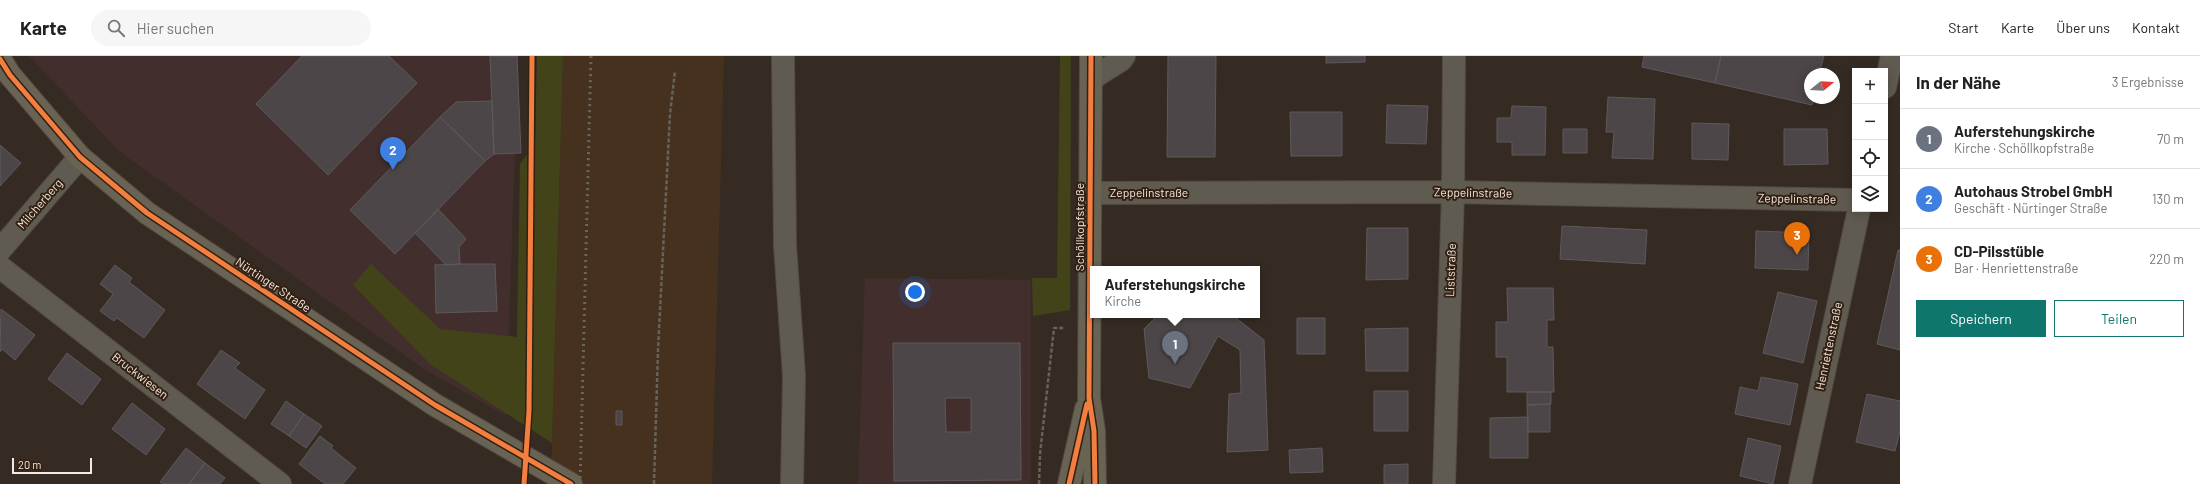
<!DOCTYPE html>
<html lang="de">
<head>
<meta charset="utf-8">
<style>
  :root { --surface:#fff; --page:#f6f6f6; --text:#222; --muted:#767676; --line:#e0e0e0; --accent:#0f766e }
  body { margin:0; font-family:Barlow,sans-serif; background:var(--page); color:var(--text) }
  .controls { position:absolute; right:12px; top:12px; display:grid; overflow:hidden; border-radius:0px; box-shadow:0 2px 10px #0003 }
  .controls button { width:36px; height:36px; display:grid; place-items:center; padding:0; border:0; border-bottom:1px solid var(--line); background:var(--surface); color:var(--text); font:20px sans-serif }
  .compass { position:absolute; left:1804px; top:12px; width:36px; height:36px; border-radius:50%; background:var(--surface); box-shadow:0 2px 10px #0003; rotate:72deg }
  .scale { position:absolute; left:12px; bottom:10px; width:80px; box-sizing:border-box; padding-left:4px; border:2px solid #f4e8df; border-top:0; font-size:11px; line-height:14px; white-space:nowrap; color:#f4e8df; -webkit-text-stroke:3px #322012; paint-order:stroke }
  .you { position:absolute; left:915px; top:236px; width:14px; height:14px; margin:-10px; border:3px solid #fff; border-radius:50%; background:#1a73e8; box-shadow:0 0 0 6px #1a73e833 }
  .badge { display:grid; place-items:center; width:26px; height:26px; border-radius:50%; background:var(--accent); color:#fff; font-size:13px; font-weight:700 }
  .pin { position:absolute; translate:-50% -33px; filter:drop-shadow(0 1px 2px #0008) }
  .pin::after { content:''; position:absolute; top:21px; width:14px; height:12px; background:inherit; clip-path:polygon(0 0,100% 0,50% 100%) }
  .popup { position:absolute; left:1090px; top:210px; width:170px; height:52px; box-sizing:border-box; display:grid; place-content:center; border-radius:0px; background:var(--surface); filter:drop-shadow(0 1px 3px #0005); font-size:13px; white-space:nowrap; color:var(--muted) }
  .popup b { font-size:15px; color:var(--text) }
  .popup::after { content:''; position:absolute; left:50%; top:100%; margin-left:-8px; border:8px solid transparent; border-top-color:var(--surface) }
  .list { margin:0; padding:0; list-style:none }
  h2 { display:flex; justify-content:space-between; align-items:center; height:52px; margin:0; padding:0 16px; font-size:17px }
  h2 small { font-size:13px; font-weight:400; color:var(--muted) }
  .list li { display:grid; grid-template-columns:26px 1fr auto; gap:12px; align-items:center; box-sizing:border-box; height:60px; padding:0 16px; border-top:1px solid var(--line) }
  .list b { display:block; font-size:15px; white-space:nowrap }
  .list p { margin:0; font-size:13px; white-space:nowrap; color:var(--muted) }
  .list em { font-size:13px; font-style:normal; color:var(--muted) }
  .actions { display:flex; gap:8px; padding:12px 16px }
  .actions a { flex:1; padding:9px 0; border:1px solid var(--accent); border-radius:0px; text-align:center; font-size:14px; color:var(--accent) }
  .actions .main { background:var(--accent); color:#fff }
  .icon { flex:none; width:22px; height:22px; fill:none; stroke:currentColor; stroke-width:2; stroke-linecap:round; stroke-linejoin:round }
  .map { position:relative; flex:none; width:1900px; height:428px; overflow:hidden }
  header { display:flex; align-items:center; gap:24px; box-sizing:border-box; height:56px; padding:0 20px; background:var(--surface); border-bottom:1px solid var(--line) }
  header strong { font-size:19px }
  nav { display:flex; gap:22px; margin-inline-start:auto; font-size:14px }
  .search { width:280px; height:36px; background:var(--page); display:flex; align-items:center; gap:10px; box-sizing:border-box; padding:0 14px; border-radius:22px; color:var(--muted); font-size:15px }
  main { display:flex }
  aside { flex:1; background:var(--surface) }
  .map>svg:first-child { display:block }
  .commercial { fill:#422f2d }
  .built { fill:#46311f }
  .green { fill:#43431a }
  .building { fill:#4c4648; stroke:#5e595b; fill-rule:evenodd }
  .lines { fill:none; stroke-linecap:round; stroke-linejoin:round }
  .minor-casing { stroke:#524943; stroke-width:24 }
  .major-casing { stroke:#524943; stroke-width:24 }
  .path { stroke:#67625a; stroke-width:2.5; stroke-dasharray:4 2; stroke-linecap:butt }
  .minor { stroke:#605b50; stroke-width:22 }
  .major { stroke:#696354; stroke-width:22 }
  .rail { stroke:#6b665d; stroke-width:3; stroke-dasharray:2 4; stroke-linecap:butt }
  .cycleway-casing { stroke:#322012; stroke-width:8 }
  .cycleway { stroke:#f27e40; stroke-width:5 }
  .labels { text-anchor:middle; stroke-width:4; stroke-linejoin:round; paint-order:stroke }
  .street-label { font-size:12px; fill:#f4e8df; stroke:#322012 }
</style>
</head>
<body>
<header>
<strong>Karte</strong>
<div class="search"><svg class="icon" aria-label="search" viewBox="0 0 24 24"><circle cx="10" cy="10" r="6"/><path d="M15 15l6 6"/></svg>Hier suchen</div>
<nav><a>Start</a><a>Karte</a><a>Über uns</a><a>Kontakt</a></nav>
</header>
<main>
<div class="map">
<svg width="1900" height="428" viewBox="0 0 1900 428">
  <rect width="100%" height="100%" fill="#352b23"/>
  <!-- commercial -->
  <path class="commercial" d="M29,0H518L506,360L424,313L119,95Z
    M865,222L1031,224V428H858Z"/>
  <!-- built -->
  <path class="built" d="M563,0H724L712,428H551Z"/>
  <!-- green -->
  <path class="green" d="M537,0H563L552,387L430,308L353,229L371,208L440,273L517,281L520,108L535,87Z
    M1060,0H1071L1070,254L1033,260L1032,222H1057Z"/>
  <!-- building -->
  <path class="building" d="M302,0H389L417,27L328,119L256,48Z
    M490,0H517L521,97L494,98Z
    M1168,0H1216L1215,101H1167Z
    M1326,0H1365V6L1326,7Z
    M1644,0H1721L1715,27L1642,11Z
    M1721,0H1824L1819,18H1810V42H1814L1812,49L1715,27Z
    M1608,41L1655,43L1653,103L1612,102L1614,76H1606Z
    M492,45L494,98L485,105L440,61L456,46Z
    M1387,49L1428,50L1426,88L1386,87Z
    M1512,50L1546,51L1545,99H1512V86H1497V62H1511Z
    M1290,56H1342V100H1291Z
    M440,61L485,105L395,198L350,154Z
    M1692,67L1729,68L1728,104L1692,103Z
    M1563,73H1587V97H1563Z
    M1784,73H1827L1828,108L1784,109Z
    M0,89L21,107L0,130Z
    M438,153L466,183L459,191L460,208L446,209L415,177Z
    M1562,170L1647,174L1645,208L1560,203Z
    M1367,172H1408V223L1366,224Z
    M1756,175L1809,177L1808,214L1755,212Z
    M1898,194H1900V294L1877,288Z
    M460,208H495L497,255L436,257L435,209Z
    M115,209L132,222L129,226L165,254L144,282L117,262L114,265L100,255L113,238L100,228Z
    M1507,232H1553L1554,264H1547V291H1553L1554,336H1507V301H1496V266H1508Z
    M1778,236L1817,245L1803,307L1763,297Z
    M1,253L35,279L15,304L2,293L0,296Z
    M1158,259H1238L1236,262L1264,284L1268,394L1227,396L1229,338L1241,337L1240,294L1218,280L1190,332L1149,322L1144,273Z
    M1297,262H1325V298H1297Z
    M1408,272V315H1366L1365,273Z
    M893,287H1020L1021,424L894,425ZM945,342H971V376H946Z
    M221,294L240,307L235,312L265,334L245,363L197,328Z
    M67,297L101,323L82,349L48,323Z
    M1761,321L1798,328L1790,369L1735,358L1740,331L1758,335Z
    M1374,335H1408V375H1374Z
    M1527,336H1551V348L1527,349Z
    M1867,338L1900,345V375L1895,395L1856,386Z
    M286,345L304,358L289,380L271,368Z
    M132,347L165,373L146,399L112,373Z
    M1550,348V376H1528L1527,349Z
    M616,355H622V369H616Z
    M304,358L322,370L306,392L289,380Z
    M1528,361V402H1490V362Z
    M320,380L333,390L331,392L356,412L343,428H325L299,408Z
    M1748,382L1781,390L1773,428L1740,420Z
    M186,392L205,407L189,428H163L160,426Z
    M1322,392L1323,416L1290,417L1289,394Z
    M205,407L225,422L220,428H189Z
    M1408,408V428H1384V409Z"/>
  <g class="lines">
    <!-- minor casing -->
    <g class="minor-casing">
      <path id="minor" d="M783,0L785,189L794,320L792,428
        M1091,23L1121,4L1124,0
        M1885,31L1892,0
        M1091,137L1453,136L1855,144
        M0,194L80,101
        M0,211L280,428
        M1444,428L1453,136L1454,0
        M1800,428L1859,153"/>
    </g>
    <!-- major casing -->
    <g class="major-casing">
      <path id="major" d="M1091,0L1089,342L1094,375L1095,428
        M0,3L10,19L80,101L147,157L435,349L571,428
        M1069,428L1086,353"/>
    </g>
    <!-- path -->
    <path class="path" d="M654,428L658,294L670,58L675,15
      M1039,428L1040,398L1054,272H1065"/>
    <!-- minor -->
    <use href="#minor" class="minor"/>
    <!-- major -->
    <use href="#major" class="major"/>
    <!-- rail -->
    <path class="rail" d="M580,428L591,0"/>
    <!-- cycleway casing -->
    <g class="cycleway-casing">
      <path id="cycleway" d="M1091,0L1089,342L1094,375L1095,428
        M0,3L10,19L80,101L147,157L435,349L571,428
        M524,428L529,355L532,0
        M1069,428L1087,348"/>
    </g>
    <!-- cycleway -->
    <use href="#cycleway" class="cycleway"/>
  </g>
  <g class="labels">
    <!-- street labels -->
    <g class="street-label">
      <text x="1149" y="141">Zeppelinstraße</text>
      <text transform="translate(1473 137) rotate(1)" y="4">Zeppelinstraße</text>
      <text transform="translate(1797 143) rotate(1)" y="4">Zeppelinstraße</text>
      <text transform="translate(40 148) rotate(-49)" y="4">Milcherberg</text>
      <text transform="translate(1080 171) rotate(-90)" y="4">Schöllkopfstraße</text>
      <text transform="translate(1451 214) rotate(-88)" y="4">Liststraße</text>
      <text transform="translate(273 229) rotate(34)" y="4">Nürtinger Straße</text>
      <text transform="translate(1829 290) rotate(-78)" y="4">Henriettenstraße</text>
      <text transform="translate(140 320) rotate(38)" y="4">Bruckwiesen</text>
    </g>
  </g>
</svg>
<div class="controls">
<button>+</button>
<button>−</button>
<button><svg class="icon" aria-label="locate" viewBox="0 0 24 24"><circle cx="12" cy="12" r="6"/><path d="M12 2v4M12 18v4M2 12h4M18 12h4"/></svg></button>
<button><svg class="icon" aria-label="layers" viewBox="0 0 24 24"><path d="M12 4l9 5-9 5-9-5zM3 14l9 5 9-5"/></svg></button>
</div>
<svg class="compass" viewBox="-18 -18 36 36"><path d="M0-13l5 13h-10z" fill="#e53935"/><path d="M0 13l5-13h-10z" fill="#767676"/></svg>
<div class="scale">20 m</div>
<div class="you"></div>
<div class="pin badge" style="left:1175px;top:308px;background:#6b7280">1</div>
<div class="popup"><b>Auferstehungskirche</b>Kirche</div>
<div class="pin badge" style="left:393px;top:114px;background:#3f7fe0">2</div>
<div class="pin badge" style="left:1797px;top:199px;background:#e8710a">3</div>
</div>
<aside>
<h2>In der Nähe<small>3 Ergebnisse</small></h2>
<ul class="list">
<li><span class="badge" style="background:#6b7280">1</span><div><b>Auferstehungskirche</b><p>Kirche · Schöllkopfstraße</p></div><em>70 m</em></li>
<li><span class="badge" style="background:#3f7fe0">2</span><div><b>Autohaus Strobel GmbH</b><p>Geschäft · Nürtinger Straße</p></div><em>130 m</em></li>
<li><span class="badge" style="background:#e8710a">3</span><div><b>CD-Pilsstüble</b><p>Bar · Henriettenstraße</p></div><em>220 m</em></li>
</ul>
<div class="actions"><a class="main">Speichern</a><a>Teilen</a></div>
</aside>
</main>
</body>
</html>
